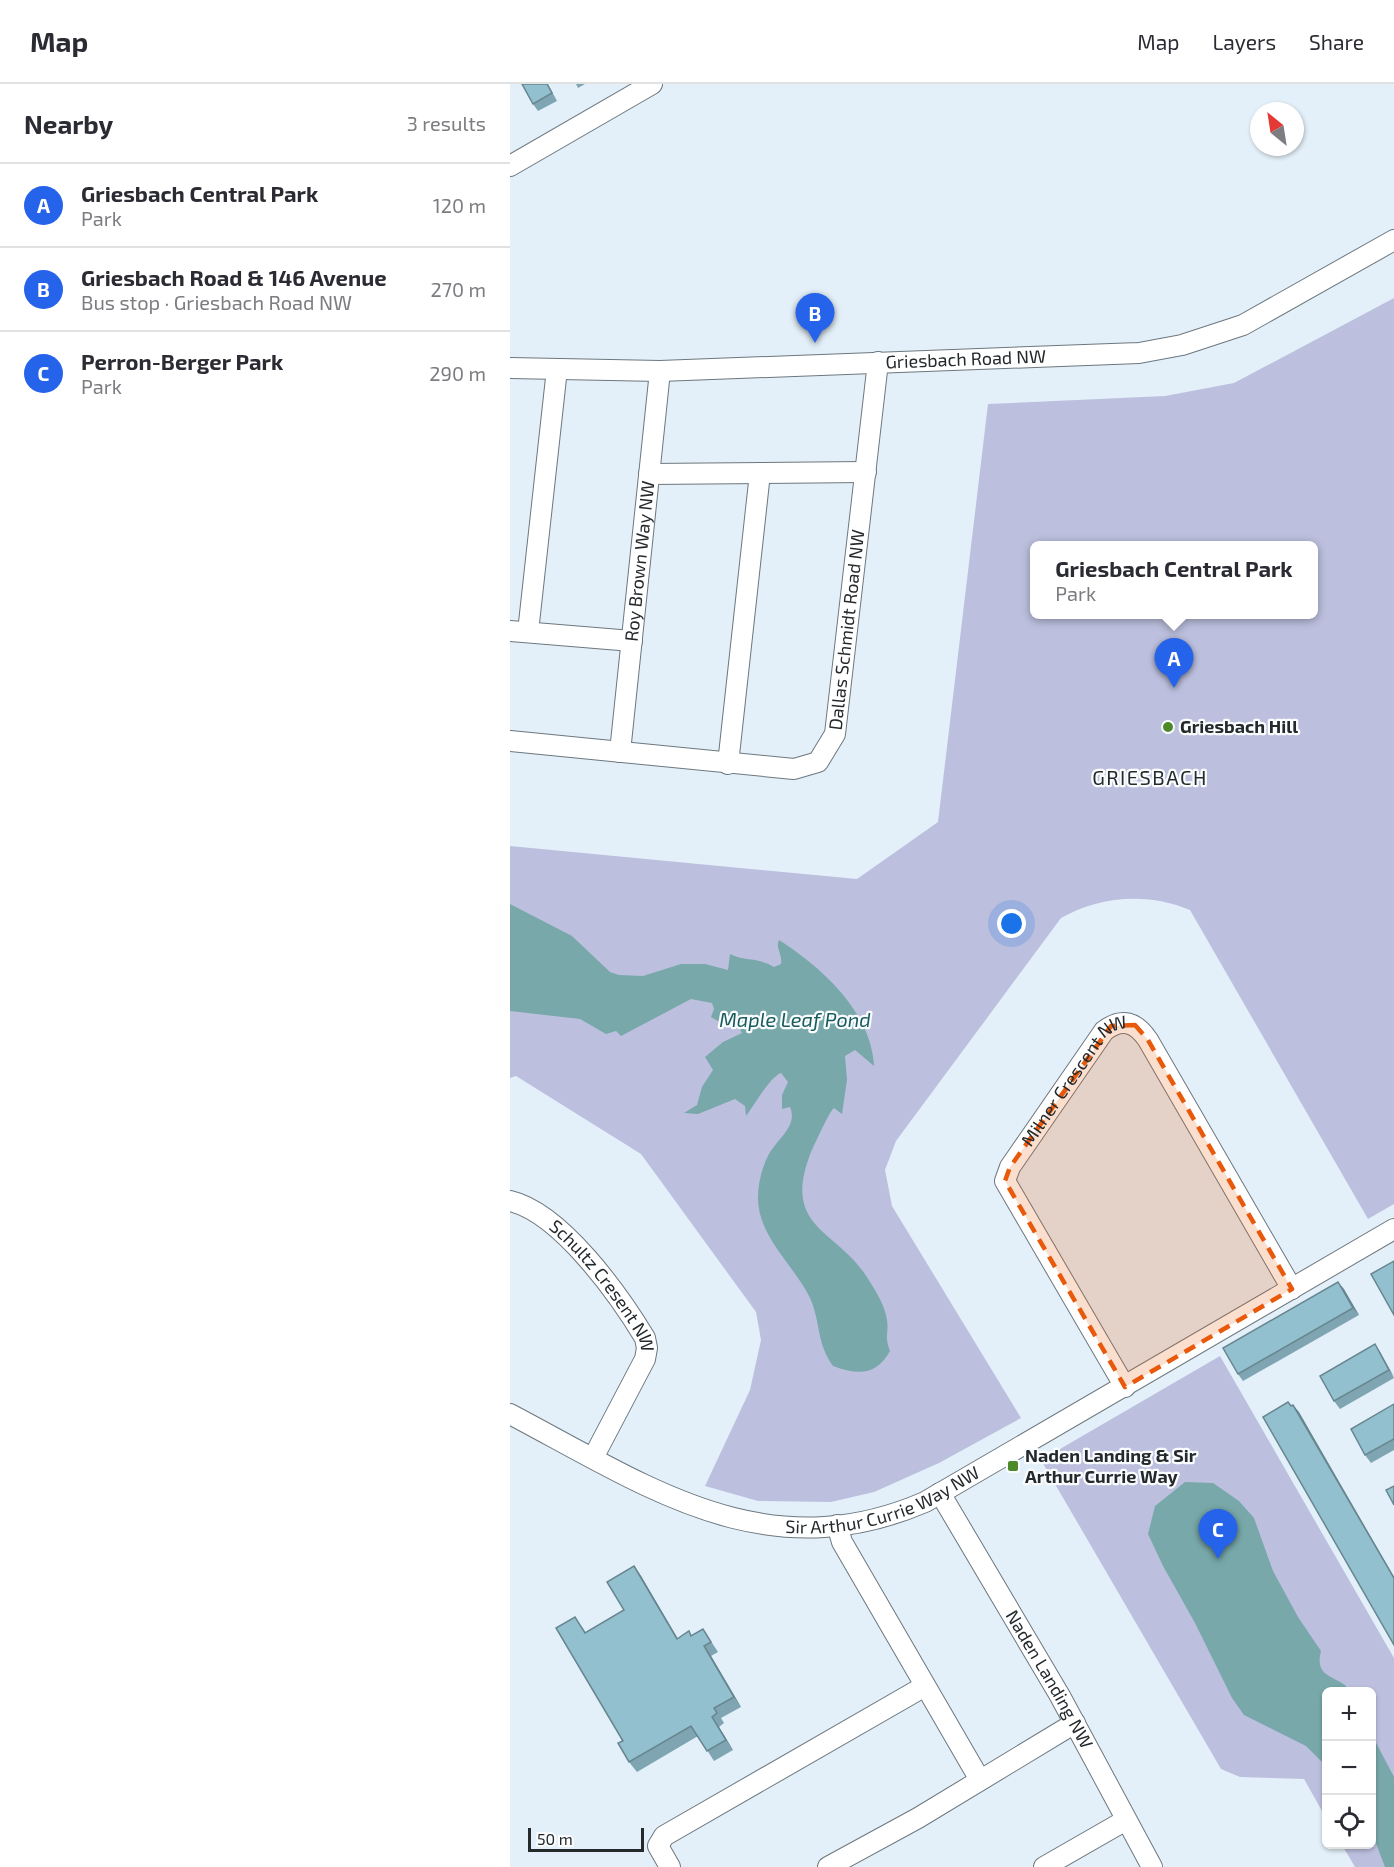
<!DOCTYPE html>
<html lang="en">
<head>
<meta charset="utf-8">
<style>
  :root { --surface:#fff; --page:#f7f7f7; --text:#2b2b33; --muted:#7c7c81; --line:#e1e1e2; --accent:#2563eb }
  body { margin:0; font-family:"Exo 2",sans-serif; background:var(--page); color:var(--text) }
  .controls { position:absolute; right:18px; bottom:18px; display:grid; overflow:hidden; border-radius:9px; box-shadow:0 2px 4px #0004 }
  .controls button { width:54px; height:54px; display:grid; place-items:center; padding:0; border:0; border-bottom:2px solid var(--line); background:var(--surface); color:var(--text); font:30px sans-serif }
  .compass { position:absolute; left:740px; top:18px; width:54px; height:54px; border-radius:50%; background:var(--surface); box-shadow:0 2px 4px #0004; rotate:330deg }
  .scale { position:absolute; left:18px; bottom:15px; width:116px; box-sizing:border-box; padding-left:6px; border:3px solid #24292c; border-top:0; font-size:16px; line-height:21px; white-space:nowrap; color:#24292c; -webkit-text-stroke:4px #fafcfe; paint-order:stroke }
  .you { position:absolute; left:502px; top:840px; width:21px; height:21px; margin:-15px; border:4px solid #fff; border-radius:50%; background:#1a73e8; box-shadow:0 0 0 9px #1a73e833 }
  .badge { display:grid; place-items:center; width:39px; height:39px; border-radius:50%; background:var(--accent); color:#fff; font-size:20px; font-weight:700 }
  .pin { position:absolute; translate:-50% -50px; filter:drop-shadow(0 2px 3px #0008) }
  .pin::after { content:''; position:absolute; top:32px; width:21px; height:18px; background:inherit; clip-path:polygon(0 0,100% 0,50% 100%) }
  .popup { position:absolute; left:520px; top:457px; width:288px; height:78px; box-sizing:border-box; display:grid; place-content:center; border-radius:9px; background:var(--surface); filter:drop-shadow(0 2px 4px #0005); font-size:20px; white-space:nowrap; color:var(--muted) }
  .popup b { font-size:22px; color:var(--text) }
  .popup::after { content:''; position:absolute; left:50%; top:100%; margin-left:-12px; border:12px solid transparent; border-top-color:var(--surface) }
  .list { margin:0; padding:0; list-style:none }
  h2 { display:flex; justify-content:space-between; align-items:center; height:78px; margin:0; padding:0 24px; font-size:26px }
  h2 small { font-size:20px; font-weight:400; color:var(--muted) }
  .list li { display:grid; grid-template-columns:39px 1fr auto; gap:18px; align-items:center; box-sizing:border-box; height:84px; padding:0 24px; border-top:2px solid var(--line) }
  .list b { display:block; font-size:22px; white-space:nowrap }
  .list p { margin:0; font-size:20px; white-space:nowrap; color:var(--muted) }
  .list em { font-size:20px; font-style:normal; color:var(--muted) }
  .icon { flex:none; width:33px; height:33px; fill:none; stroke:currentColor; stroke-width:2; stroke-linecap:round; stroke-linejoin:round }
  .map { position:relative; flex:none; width:884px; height:1783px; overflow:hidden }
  header { display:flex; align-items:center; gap:36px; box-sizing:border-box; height:84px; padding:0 30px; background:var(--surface); border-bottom:2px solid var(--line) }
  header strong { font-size:28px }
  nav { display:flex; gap:33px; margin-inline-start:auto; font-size:21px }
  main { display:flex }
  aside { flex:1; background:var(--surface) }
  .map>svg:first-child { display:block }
  .green { fill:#bcc0de; fill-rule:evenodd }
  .water { fill:#78a8a9 }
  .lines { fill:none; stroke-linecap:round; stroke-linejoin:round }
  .minor-casing { stroke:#6c777e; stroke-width:22 }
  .minor { stroke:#fff; stroke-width:20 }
  .wall { fill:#7ea5b1 }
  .shaded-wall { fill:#678690 }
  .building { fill:#93c0ce; stroke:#678690; stroke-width:1.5 }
  .marked { fill:#e8590c; fill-opacity:0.2; stroke:#e8590c; stroke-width:4.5; stroke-dasharray:12 8; stroke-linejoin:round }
  .poi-dot { fill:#4c8928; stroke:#fafcfe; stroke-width:2 }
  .labels { text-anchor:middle; stroke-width:4.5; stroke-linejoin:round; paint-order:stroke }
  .street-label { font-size:18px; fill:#24292c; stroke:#fafcfe }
  .poi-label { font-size:18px; font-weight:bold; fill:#24292c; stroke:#fafcfe; text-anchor:start }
  .neighbourhood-label { font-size:20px; letter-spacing:1.5px; fill:#24292c; stroke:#fafcfe }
  .water-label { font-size:20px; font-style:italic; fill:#175b5d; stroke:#fafcfe }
</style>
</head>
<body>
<header>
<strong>Map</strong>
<nav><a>Map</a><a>Layers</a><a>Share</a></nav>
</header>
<main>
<aside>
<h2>Nearby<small>3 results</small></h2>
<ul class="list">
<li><span class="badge">A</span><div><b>Griesbach Central Park</b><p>Park</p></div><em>120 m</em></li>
<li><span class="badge">B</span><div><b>Griesbach Road &amp; 146 Avenue</b><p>Bus stop · Griesbach Road NW</p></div><em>270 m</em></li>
<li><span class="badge">C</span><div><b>Perron-Berger Park</b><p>Park</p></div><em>290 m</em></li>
</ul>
</aside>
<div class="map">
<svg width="884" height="1783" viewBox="0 0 884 1783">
  <rect width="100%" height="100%" fill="#e4f0f9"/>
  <!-- green -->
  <path class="green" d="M884,214V1120L858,1135L680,826C638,808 589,812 551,834L386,1057L375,1086L382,1122L511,1334L429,1379L364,1408L321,1418L248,1417L195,1402L240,1306L251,1256L246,1228L131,1070L6,992L0,994V762L347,795L428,738L478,320L655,312L724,299ZM524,462H804V530H524Z
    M710,1272L884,1574V1783H845L832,1761L862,1760V1608H816V1734L794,1695L730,1693L711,1685L531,1376Z"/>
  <!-- water -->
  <path class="water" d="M0,820L62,852L100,888L109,891L133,892L171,880H195L218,886L220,870C236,878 245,872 264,883L271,880C273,872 265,863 269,856C311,883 361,927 364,982L345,966L335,972L337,996L332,1030L324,1024C319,1028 305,1060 301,1068C270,1147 329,1144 360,1198C367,1209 375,1222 377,1236C379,1249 374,1252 380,1267C366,1292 348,1291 323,1282C306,1258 311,1239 300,1214C284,1181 248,1153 248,1114C248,1099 252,1083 259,1070C268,1054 288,1042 280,1023L272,1025V1011L278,998L271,989C260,993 245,1020 236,1032L235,1022L225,1015L188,1030L174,1029L187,1021L192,1003L203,986L195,973L213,958L232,949L227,940H213L201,933L204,925L202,919L181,915L111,952L106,947L96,950L70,935L0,927Z
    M675,1398L703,1399L729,1417L744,1434L763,1487L788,1533L811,1567C805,1591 820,1591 835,1601L839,1607L816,1608V1682L796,1662L734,1631L722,1614L685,1539L653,1482L638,1450L645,1422Z
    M862,1651L884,1693V1783H875L862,1749Z"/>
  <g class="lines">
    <!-- minor casing -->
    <g class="minor-casing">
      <g id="minor">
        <path d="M0,82L142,0"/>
        <path id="s1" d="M0,284L150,287L629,269L672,261L733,241L884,156"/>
        <path d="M139,390L356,388"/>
        <path d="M0,547L122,557"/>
        <path d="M18,548L47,285"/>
        <path id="s2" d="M0,657L284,685L308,678L325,650L368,278"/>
        <path id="s3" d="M110,668L150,287"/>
        <path d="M218,680L250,389"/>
        <path id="s4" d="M0,1117C51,1129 109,1211 135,1254L137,1264L135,1275L83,1374"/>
        <path id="s5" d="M615,1303L495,1097L500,1083L594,947C612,933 626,938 638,956L782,1205"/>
        <path id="s6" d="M0,1330C137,1402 255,1487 415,1418L884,1145"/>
        <path id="s7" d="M430,1409L550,1612L642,1783"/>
        <path d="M327,1441L332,1458L470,1696"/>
        <path d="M160,1783L148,1762L154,1752L415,1602"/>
        <path d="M318,1783L408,1734L565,1639"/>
        <path d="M534,1783L616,1736"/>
      </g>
    </g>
    <!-- minor -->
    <use href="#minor" class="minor"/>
  </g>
  <!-- wall -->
  <path class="wall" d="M38,0L47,17L28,27L23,20Z
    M66,0H75L68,4Z
    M828,1198L849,1231L733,1297L728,1290Z
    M870,1268L884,1294L830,1325L824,1317Z
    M884,1320V1366L861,1379L855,1371Z
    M124,1482L131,1492L167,1554L182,1552L193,1545L208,1568L201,1572L231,1623L211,1634L214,1639L209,1643L223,1666L204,1677L188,1652L127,1688L119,1678L72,1543L76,1549L114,1526Z"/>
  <!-- shaded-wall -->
  <path class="shaded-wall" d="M828,1198L834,1205L849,1231L843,1224Z
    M865,1260L870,1268L884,1293L879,1286Z
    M783,1321L789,1328L884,1493V1494Z
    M124,1482L131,1492L174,1565L167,1555Z
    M194,1562L201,1572L231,1623L224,1613Z
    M202,1633L209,1643L223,1666L216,1656Z"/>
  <!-- building -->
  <path class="building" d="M12,0H37L42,9L23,20Z
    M884,1177V1231L861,1190Z
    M828,1198L843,1224L728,1290L713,1264Z
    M865,1260L879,1286L824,1317L810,1292Z
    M778,1318L781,1322L783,1321L884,1494V1561L753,1333Z
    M884,1320V1355L855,1371L841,1345Z
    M884,1402V1421L876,1406Z
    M124,1482L167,1555L179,1547L181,1552L193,1545L201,1558L194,1562L224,1613L204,1624L207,1629L202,1633L216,1656L197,1667L181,1642L119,1678L108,1659L113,1657L46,1544L65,1533L75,1549L114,1526L97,1498Z"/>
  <!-- marked area -->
  <path class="marked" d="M625,941L638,956L782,1205L615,1303L495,1097L500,1083L601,942Z"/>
  <!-- markers -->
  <g class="poi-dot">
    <circle cx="658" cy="643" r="6"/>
    <rect x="497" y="1376" width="12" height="12" rx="3"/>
  </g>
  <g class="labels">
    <!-- street labels -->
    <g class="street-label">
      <text dy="6" stroke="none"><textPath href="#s1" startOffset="456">Griesbach Road NW</textPath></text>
      <text dy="6" stroke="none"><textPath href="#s3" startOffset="192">Roy Brown Way NW</textPath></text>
      <text dy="6" stroke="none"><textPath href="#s2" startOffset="448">Dallas Schmidt Road NW</textPath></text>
      <text dy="6" stroke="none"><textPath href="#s5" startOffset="362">Milner Crescent NW</textPath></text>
      <text dy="6" stroke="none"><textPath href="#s4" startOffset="129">Schultz Cresent NW</textPath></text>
      <text dy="6" stroke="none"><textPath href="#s6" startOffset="402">Sir Arthur Currie Way NW</textPath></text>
      <text dy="6" stroke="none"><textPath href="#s7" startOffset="216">Naden Landing NW</textPath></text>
    </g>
    <!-- poi labels -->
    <g class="poi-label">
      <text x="670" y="649">Griesbach Hill</text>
      <text x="515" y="1378">Naden Landing &amp; Sir<tspan x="515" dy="21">Arthur Currie Way</tspan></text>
    </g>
    <!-- neighbourhood labels -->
    <g class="neighbourhood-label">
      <text x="640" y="701">GRIESBACH</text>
    </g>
    <!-- water labels -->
    <g class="water-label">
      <text x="285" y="943">Maple Leaf Pond</text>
    </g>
  </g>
</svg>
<div class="controls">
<button>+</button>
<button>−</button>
<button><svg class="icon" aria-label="locate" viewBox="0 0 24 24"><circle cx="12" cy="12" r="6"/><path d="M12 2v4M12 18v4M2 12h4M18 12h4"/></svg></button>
</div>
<svg class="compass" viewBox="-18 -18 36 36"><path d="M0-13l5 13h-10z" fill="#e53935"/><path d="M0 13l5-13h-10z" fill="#7c7c81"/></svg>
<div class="scale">50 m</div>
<div class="you"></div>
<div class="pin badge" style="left:664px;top:604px">A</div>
<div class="popup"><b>Griesbach Central Park</b>Park</div>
<div class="pin badge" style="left:305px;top:259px">B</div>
<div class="pin badge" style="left:708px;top:1475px">C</div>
</div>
</main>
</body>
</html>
